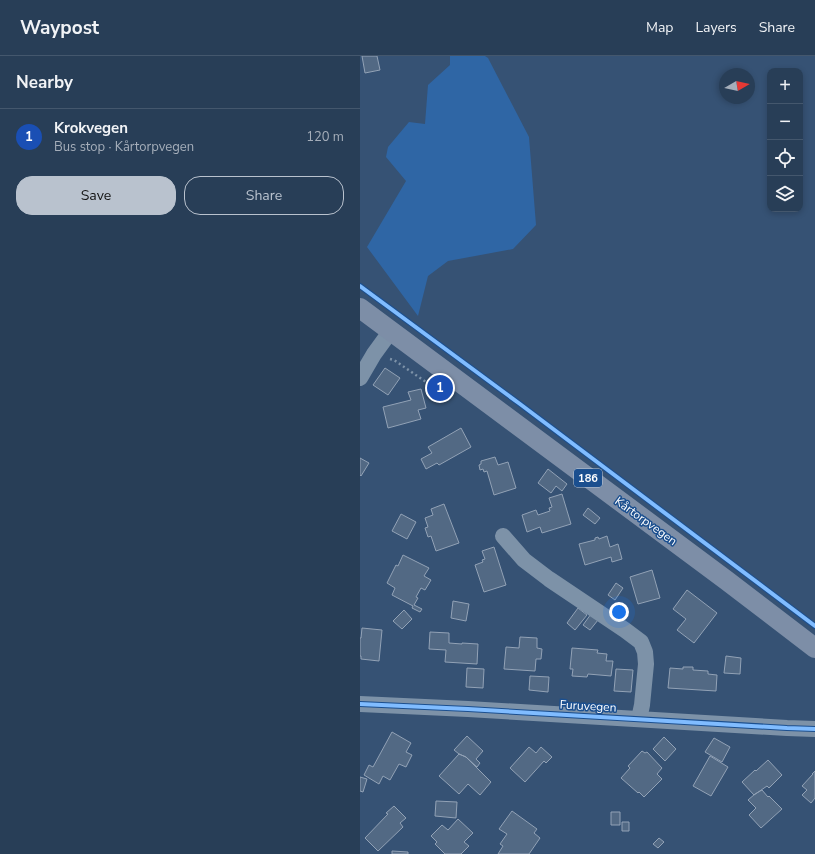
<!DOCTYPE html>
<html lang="en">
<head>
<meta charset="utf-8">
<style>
  :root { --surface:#283e57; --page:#30455d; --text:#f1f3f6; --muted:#a5aeba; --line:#44576d; --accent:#b9c2ce }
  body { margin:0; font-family:"Nunito Sans",sans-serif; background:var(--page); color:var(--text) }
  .controls { position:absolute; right:12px; top:12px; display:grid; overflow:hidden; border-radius:8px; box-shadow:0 2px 6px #0003 }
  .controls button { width:36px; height:36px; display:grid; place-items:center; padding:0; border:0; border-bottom:1px solid var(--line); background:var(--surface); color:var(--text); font:20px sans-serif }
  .compass { position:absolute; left:359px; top:12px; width:36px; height:36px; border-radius:50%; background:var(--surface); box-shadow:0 2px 6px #0003; rotate:81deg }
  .you { position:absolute; left:259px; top:556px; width:14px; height:14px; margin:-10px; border:3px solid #fff; border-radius:50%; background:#1a73e8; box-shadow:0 0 0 6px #1a73e833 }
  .badge { display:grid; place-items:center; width:26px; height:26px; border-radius:50%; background:var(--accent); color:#fff; font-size:13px; font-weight:700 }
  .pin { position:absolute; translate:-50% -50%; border:2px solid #fff; box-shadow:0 1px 4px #0006 }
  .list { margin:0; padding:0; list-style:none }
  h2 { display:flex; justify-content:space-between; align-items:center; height:52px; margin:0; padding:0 16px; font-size:17px }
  h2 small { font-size:13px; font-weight:400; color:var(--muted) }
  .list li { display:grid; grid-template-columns:26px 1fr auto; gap:12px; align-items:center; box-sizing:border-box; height:56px; padding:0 16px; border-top:1px solid var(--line) }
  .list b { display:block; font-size:15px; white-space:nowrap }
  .list p { margin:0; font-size:13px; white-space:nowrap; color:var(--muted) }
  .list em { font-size:13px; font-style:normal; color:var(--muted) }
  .actions { display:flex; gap:8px; padding:12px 16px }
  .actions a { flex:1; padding:9px 0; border:1px solid var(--accent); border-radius:16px; text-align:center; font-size:14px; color:var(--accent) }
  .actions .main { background:var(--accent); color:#111 }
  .icon { flex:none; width:22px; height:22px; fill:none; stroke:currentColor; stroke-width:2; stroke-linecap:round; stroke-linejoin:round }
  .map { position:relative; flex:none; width:455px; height:798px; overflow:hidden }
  header { display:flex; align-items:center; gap:24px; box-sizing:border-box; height:56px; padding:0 20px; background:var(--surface); border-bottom:1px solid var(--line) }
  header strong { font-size:19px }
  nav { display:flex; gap:22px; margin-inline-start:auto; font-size:14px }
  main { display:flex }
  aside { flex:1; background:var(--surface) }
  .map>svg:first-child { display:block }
  .green { fill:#2f66a5 }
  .building { fill:#526984; stroke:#92a2b6 }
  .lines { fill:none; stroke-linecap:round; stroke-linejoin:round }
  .path { stroke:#7d92a8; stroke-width:2.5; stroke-dasharray:2 3; stroke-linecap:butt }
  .minor { stroke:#7d92a8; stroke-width:16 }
  .major { stroke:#7d8ea7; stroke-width:20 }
  .cycleway-casing { stroke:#1b4f8f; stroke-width:6 }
  .cycleway { stroke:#80bcff; stroke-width:4 }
  .labels { text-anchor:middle; stroke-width:3; stroke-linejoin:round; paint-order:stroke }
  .shield { fill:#1b4f8f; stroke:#bbcadd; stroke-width:1 }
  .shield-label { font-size:11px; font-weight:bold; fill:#fff }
  .street-label { font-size:12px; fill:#fff; stroke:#1b4f8f }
</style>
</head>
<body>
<header>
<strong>Waypost</strong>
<nav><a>Map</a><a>Layers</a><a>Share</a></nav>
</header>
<main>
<aside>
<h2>Nearby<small></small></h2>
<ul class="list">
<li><span class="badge" style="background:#1a4fb4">1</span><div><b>Krokvegen</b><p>Bus stop · Kårtorpvegen</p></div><em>120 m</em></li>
</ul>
<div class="actions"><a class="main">Save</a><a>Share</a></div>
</aside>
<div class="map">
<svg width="455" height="798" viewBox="0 0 455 798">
  <rect width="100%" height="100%" fill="#365274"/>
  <!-- green -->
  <path class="green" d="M90,0H125L128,2L169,81L176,169L153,193L88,205L68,220L58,260L7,191L46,125L26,101L28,91L49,66L65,68L68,29L90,9Z"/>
  <!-- building -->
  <path class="building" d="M2,0H17L20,14L5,17Z
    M25,312L40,322L28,339L13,329Z
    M61,333L66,352L58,354L61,363L28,372L23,351L51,344L48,336Z
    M101,372L111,391L79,409L77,407L66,413L61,403L72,397L68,391Z
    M135,401L138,409L148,406L156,432L134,439L127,415L124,416L123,413L120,414L119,409L121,408V405Z
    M0,402L9,407L1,420L0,419Z
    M188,413L207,428L202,435L196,430L191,437L178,427Z
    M202,438L211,468L182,477L180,471L167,476L162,459L176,454L178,459L190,455L189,452L192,451L189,442Z
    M84,448L99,487L76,495L71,480L68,481L65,472L68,471L65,462L73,459L71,453Z
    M228,452L240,462L235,468L223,459Z
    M41,458L56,466L47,483L32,475Z
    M247,480L250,491L258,488L262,503L252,506L251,501L225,509L219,488L235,484V482L238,481L239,483Z
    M134,491L146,529L124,536L115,509L123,506L122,504L125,503L122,495Z
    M43,499L69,512L64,520L71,524L65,534L61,532L56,541L58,542L54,549L62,553L60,556L52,552L53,550L32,539L35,532L27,527L36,509L38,510Z
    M292,514L300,542L278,548L270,521Z
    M256,527L263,532L255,544L248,539Z
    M327,534L357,557L334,587L317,574L326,563L313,553Z
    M93,545L109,548L106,565L91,562Z
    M218,552L227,559L215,574L207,567Z
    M44,554L52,563L42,573L33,565Z
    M231,558L238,564L230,574L223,569Z
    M2,572L22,574L19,605L1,603V600H0V582H1Z
    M70,576L89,577V587L102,588V587L118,588L117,608L85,606L86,594L69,593Z
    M160,581L177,582V592L182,593L181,603H176L175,615L144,613L146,591L159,592Z
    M212,592L238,594L237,597L247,598L246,605H253L251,620L228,618L227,621L212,620L213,613H210Z
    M366,600L381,602L380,618L364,617Z
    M323,611H333V614L348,615V618L357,619L356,635L308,632L310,612L323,613Z
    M107,612L124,613L123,632L106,631Z
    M256,613L273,614L271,636L254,635Z
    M170,620L189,621L188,636L169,634Z
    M32,676L51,687L46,696L52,699L46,711L39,708L30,724L23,720L19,728L4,719L9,709L13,711Z
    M107,680L123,695L116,703L120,707L117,711L106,701L99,698L94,694Z
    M304,681L316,693L305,705L293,693Z
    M354,682L370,691L362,706L345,696Z
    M169,691L176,697L181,691L192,701L186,707L184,705L165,726L150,712Z
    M282,695L285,697L287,696L302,712L297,718L302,723L284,741L279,736L278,737L261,722L270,712L268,710Z
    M99,698L106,701L131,726L120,739L108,728L99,738L79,720Z
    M350,700L368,711L351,740L333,730Z
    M408,704L422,719L409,732L407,730L394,739L382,726L395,714L396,715Z
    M455,715V742L451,747L442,739L447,734L442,730L453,718H452Z
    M0,721L7,723L3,736L0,735Z
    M402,734L408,741L409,740L422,753L401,772L389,759L396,752L388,744L395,738Z
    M76,745L97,746L96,762L75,760Z
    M34,750L46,762L40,767L43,771L18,795L5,782L28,758L26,757Z
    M152,755L177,773L174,777L180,782L169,798H138L143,790L140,788L147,778L139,773Z
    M251,756H260V769H251Z
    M98,763L113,777L104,786L109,790L101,798H85L75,788L77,786L71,780L82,769L88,774Z
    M262,766H269V775H262Z
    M299,782L304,786L298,792L293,788Z
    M32,795L48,796V798H32Z"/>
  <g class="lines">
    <!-- path -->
    <path class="path" d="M30,303L34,304L82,337"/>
    <!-- minor -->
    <path class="minor" d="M0,322L14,298L30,276
      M143,480L164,504L189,523L265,574L281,586L285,596L286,608L282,649L279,663
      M0,648L108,653L427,672L455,673"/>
    <!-- major -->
    <path class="major" d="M0,252L366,524L455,592"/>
    <!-- cycleway casing -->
    <g class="cycleway-casing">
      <path id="cycleway" d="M0,230L160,348L455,570
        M0,648L108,653L427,672L455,673"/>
    </g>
    <!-- cycleway -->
    <use href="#cycleway" class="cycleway"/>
  </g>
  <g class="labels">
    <!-- shield labels -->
    <rect class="shield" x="214" y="413" width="28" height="18" rx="3"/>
    <g class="shield-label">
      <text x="228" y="426">186</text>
    </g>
    <!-- street labels -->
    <g class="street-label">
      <text transform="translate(286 465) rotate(36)" y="4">Kårtorpvegen</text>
      <text transform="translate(228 650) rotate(3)" y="4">Furuvegen</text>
    </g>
  </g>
</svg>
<div class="controls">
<button>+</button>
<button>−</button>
<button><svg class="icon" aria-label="locate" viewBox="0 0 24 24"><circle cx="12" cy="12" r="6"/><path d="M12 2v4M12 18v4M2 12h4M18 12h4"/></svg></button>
<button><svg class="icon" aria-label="layers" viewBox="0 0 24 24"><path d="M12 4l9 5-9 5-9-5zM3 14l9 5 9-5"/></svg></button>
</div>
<svg class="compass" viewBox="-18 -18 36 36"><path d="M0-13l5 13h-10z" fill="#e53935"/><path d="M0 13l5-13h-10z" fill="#a5aeba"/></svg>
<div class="you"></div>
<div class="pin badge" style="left:80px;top:332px;background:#1a4fb4">1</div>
</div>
</main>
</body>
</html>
